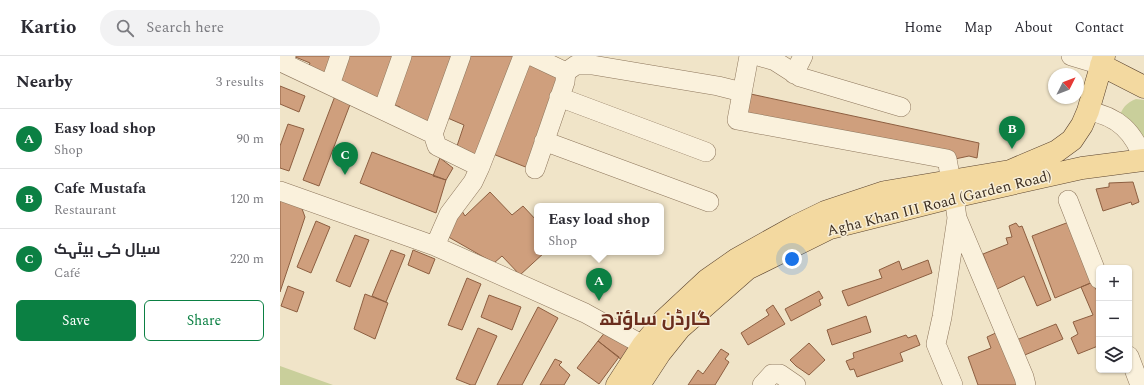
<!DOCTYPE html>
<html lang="en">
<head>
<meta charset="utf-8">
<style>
  :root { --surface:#fff; --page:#f2f2f3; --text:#2b2b33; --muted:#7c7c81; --line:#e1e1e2; --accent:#0b8043 }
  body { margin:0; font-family:Spectral,Cairo,serif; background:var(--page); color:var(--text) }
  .controls { position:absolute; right:12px; bottom:12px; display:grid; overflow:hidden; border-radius:6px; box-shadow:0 1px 3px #0004 }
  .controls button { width:36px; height:36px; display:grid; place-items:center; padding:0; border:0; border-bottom:1px solid var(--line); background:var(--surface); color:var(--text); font:20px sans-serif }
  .compass { position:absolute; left:768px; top:12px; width:36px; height:36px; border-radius:50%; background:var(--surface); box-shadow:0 1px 3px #0004; rotate:48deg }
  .you { position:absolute; left:512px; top:203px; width:14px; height:14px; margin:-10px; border:3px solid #fff; border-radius:50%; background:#1a73e8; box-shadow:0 0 0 6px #1a73e833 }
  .badge { display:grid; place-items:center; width:26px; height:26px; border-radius:50%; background:var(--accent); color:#fff; font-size:13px; font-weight:700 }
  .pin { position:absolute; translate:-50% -33px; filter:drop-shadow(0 1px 2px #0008) }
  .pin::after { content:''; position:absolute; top:21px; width:14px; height:12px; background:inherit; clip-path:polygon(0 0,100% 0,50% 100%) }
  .popup { position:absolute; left:254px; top:147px; width:130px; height:52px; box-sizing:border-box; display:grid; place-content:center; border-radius:6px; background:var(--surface); filter:drop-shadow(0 1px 3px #0005); font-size:13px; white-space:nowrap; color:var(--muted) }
  .popup b { font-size:15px; color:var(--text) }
  .popup::after { content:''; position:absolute; left:50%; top:100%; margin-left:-8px; border:8px solid transparent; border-top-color:var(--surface) }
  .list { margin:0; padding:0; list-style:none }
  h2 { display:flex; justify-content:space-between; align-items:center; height:52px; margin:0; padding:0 16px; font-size:17px }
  h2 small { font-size:13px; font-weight:400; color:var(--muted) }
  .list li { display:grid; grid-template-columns:26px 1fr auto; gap:12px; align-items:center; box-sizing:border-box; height:60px; padding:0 16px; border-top:1px solid var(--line) }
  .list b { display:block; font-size:15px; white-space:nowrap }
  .list p { margin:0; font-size:13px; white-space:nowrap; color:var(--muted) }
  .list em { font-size:13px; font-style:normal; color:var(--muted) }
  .actions { display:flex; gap:8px; padding:12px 16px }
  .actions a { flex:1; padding:9px 0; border:1px solid var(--accent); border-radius:6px; text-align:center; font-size:14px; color:var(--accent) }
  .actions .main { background:var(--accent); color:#fff }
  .icon { flex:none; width:22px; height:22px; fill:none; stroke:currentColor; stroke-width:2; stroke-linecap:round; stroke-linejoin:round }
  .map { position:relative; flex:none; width:864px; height:329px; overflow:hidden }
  header { display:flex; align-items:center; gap:24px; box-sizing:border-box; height:56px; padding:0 20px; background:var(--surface); border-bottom:1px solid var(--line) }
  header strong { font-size:19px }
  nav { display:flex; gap:22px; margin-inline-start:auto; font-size:14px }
  .search { width:280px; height:36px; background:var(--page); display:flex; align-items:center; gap:10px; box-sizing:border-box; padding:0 14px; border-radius:22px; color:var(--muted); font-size:15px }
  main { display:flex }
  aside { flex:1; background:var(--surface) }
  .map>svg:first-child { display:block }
  .green { fill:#c9cf9b }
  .building { fill:#cf9f7d; stroke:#8d5f41 }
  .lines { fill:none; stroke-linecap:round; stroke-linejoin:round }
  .minor-casing { stroke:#8d765c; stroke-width:20 }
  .major-casing { stroke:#5b4430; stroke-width:23 }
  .minor { stroke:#faf1dc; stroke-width:19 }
  .major { stroke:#f3d9a0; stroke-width:22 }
  .labels { text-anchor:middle; stroke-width:3; stroke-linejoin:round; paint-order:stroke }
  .street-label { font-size:15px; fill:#3d2e20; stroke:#f7eed8 }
  .district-label { font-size:19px; font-weight:bold; fill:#6b2e1e; stroke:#f7eed8 }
</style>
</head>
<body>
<header>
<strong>Kartio</strong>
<div class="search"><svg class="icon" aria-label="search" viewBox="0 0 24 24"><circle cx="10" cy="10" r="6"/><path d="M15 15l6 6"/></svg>Search here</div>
<nav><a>Home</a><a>Map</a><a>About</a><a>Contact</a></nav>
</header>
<main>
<aside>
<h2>Nearby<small>3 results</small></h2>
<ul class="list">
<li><span class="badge">A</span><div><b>Easy load shop</b><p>Shop</p></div><em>90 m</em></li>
<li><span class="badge">B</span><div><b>Cafe Mustafa</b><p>Restaurant</p></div><em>120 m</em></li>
<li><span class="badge">C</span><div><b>سیال کی بیٹہک</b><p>Café</p></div><em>220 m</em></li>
</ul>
<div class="actions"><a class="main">Save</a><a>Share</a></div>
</aside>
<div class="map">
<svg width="864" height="329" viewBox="0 0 864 329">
  <rect width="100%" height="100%" fill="#f0e4c8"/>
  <!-- green -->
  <path class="green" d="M856,43L864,44V85L839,62C842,52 846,47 856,43Z
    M0,310L53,329H0Z"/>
  <!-- building -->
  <path class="building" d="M13,0H58L50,25L27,16L30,7Z
    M63,0H119L102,47L54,27Z
    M125,0H177L152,72L118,57L120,51L109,47Z
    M185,0H241L199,105L175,96L184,69L163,60Z
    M245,1L282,16L248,112L208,96Z
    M0,30L25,40L19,56L0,48Z
    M466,37L699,87L697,102L689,100L675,103L461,62Z
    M55,40L71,46L39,130L23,124Z
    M8,68L24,73L9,115L0,112V90Z
    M92,96L166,124L156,157L80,127Z
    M160,102L173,112L166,124L153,120Z
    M853,126L859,146L852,149L851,146L823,155L816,133L829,131V127Z
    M210,136L232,159L243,150L257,165V196H265L240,219L222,200L214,207L165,179L182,155L185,160Z
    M0,142L21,150L25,161L0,236Z
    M36,165L50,171L31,217L17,211Z
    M789,166L813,226L775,242L752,180Z
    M736,167L739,171L742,170L771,244L757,250L744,220L717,233L703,198L728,188L726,182L732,181L729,170Z
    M75,179L89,184L70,231L56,225Z
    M111,194L125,199L106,246L92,240Z
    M133,194L155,203L149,218L128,209Z
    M648,204L652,217L568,250L562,235L602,222L599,214L619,205L622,214Z
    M187,222L201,228L182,274L168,269Z
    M813,226L819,240V293L818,290L798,298L791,282L798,278L793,266L813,259L801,231Z
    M8,230L24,236L17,256L1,250Z
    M539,235L543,242L539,244L541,249L511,265L505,253Z
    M85,238L108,247L95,283L74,273Z
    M209,239L241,251L232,274L201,261Z
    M493,249L505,268L468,289L461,277L489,259L486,254Z
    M258,251L278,262L242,329H217Z
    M586,260L591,276L552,289L547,274Z
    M776,268L783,283L740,301L734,285Z
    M198,272L217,280L195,329H191L176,323Z
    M326,275L353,292L343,305L318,285Z
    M720,275L740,329H698L688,301L711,292L707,281Z
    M626,279L628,282L636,279L640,289L620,297L623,305L577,321L574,313L570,314L566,305L574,302L573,297Z
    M318,285L339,301L319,328L297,312Z
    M529,287L545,304L529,319L516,310L510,304Z
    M441,293L449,298L445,303L449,306L435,329H408L418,314L423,318Z
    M275,303L282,306L279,309L290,319L284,329H260Z"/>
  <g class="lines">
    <!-- minor casing -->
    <g class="minor-casing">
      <path id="minor" d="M6,0L3,7L153,78L157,90L200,111
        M252,0L286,16L285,26L255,113
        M469,0L457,64L667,103L671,125
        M478,0L495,5L520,21L621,51
        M791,0L821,9
        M286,16L296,9H312L438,30L462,36
        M514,18L523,0
        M50,29L60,0
        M279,41L426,96
        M103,54L122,0
        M808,55C838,60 854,76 864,105
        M153,78L181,0
        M264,85L429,146
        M0,135L155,190L305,257L363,289
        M788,144L819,223
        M677,162L744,321L746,329
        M155,190L169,158L193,126L200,111L243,0
        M849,300L860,329
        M482,329L492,318H500L516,329
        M673,329L656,288L662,261L677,162L674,141"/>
    </g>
    <!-- major casing -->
    <g class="major-casing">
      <path id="major" d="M821,9L864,31
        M337,329L363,289L383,265L427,224L457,203L516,170L545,156L605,136L730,115L777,95L792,84L802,69L808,55L824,0
        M359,329L380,297L400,272L467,213L550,172L673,141L802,112L864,104"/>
    </g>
    <!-- minor -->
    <use href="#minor" class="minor"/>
    <!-- major -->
    <use href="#major" class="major"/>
  </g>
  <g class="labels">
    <!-- street labels -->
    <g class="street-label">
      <text transform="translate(659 147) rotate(-14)" y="5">Agha Khan III Road (Garden Road)</text>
    </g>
    <!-- district labels -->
    <g class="district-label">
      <text x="375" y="269">گارڈن ساؤتھ</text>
    </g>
  </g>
</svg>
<div class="controls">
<button>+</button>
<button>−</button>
<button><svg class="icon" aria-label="layers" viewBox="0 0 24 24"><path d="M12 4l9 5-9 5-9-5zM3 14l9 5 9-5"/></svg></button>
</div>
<svg class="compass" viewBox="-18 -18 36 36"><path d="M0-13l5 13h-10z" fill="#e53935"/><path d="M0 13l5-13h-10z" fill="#7c7c81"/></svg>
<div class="you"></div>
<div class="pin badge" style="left:319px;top:245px">A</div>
<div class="popup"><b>Easy load shop</b>Shop</div>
<div class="pin badge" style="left:732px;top:93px">B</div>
<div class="pin badge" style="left:65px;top:119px">C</div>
</div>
</main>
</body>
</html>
